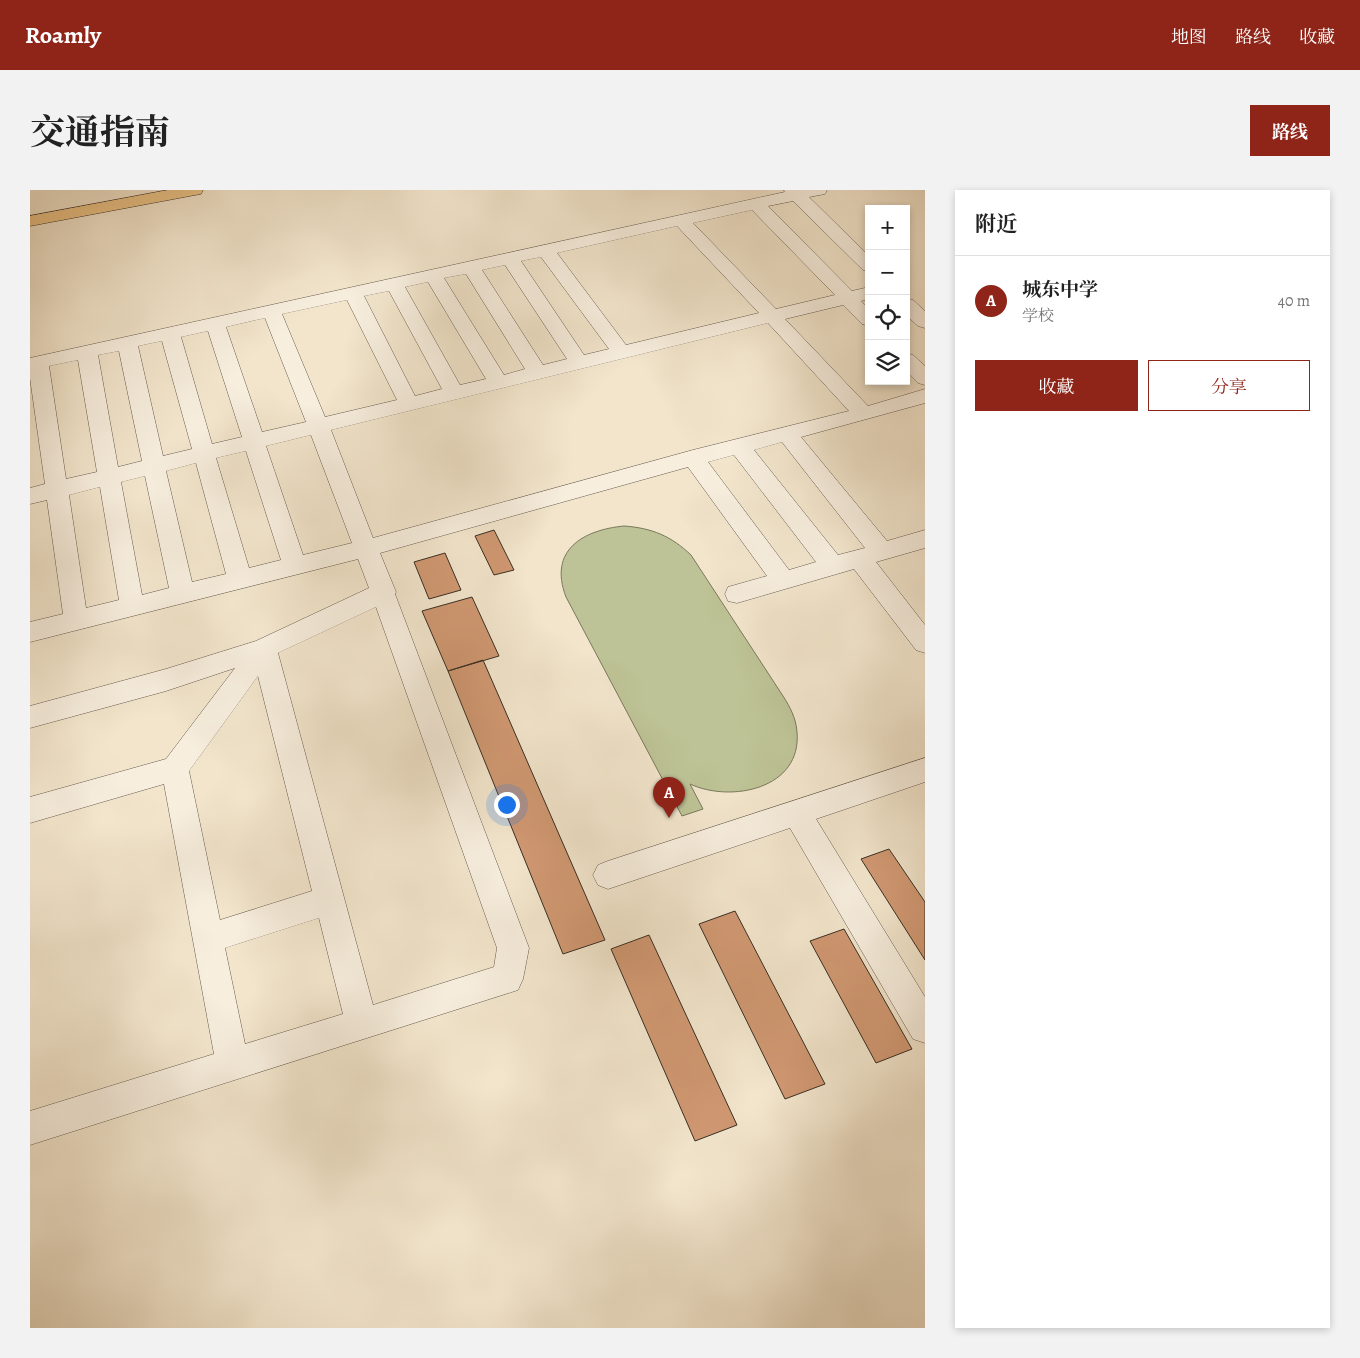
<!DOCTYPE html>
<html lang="zh">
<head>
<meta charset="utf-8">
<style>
  :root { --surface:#fff; --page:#f2f2f2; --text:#222; --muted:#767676; --line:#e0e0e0; --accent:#8f2418 }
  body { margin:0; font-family:Alegreya,"Noto Serif SC",serif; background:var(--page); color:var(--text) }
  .controls { position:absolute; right:15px; top:15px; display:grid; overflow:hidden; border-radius:0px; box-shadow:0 2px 8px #0003 }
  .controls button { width:45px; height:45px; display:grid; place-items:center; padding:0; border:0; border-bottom:1px solid var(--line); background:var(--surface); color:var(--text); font:25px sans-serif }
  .you { position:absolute; left:476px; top:614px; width:18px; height:18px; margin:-12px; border:4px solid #fff; border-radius:50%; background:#1a73e8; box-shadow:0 0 0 8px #1a73e833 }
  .badge { display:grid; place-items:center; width:32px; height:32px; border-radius:50%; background:var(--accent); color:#fff; font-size:16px; font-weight:700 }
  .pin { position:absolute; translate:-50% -41px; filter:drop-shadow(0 1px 2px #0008) }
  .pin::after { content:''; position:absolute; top:26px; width:18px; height:15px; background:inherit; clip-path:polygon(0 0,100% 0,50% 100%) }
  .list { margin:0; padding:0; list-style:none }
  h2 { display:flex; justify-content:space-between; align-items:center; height:65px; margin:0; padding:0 20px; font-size:21px }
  h2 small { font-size:16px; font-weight:400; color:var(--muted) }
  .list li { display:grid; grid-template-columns:32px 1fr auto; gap:15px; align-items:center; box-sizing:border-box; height:90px; padding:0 20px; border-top:1px solid var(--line) }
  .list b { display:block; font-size:19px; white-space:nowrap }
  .list p { margin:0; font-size:16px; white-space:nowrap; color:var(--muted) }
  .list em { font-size:16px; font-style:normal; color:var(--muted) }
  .actions { display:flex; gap:10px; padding:15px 20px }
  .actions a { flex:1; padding:11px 0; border:1px solid var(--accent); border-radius:0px; text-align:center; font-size:18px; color:var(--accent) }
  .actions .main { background:var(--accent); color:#fff }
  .icon { flex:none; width:28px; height:28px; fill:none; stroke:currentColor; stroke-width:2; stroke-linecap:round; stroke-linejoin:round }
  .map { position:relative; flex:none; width:895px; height:1138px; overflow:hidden; border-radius:0px }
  header { display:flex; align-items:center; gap:30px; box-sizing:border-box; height:70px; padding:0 25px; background:var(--accent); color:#fff }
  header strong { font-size:24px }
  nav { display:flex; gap:28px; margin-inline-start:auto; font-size:18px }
  .intro { display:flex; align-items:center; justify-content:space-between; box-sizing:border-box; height:120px; padding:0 30px }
  h1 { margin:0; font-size:35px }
  .button { padding:12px 22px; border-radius:0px; background:var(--accent); color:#fff; font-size:18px; font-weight:700 }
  main { display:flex; gap:30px; padding:0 30px }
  aside { flex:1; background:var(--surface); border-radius:0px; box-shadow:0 2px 8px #0003 }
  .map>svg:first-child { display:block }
  .green { fill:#bdc396; stroke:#7a785d }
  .building { fill:#d09872; stroke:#382e24 }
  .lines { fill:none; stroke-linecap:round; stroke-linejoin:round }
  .minor-casing { stroke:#665c4e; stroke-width:1 }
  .major-casing { stroke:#382e24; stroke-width:1 }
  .minor { fill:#f7eede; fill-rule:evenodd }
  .major { fill:#e9c286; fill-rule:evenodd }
</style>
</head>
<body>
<header>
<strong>Roamly</strong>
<nav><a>地图</a><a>路线</a><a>收藏</a></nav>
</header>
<div class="intro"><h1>交通指南</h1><a class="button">路线</a></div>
<main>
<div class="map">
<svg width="895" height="1138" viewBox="0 0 895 1138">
  <rect width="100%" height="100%" fill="#f2e5cc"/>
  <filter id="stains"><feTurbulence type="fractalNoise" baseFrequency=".004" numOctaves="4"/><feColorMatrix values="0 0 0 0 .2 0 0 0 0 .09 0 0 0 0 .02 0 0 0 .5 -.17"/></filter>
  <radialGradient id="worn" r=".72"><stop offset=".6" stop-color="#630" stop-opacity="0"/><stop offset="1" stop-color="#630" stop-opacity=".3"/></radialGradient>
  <!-- green -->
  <path class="green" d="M594,336C622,338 641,346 661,365L753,506C760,517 766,528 767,542C772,599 701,613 660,594L673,619L652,626L536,407C518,360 553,340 594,336Z"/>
  <!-- building -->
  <path class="building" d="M464,340L484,380L464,385L445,346Z
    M415,363L431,400L399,409L384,372Z
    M442,407L469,466L418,481L392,421Z
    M453,470L575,750L533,764L418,481Z
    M859,659L895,712V770L831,669Z
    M705,721L795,894L755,909L669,734Z
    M814,739L882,859L846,873L780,751Z
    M619,745L707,935L665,951L581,759Z"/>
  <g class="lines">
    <!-- minor casing -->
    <g class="minor-casing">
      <path id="minor" d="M754,0H797L795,4L779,7L839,66V81L833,80L763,11L738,16L822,101L839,97V109L831,111L839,119V136L832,134L813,115L755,129L838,216L895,199V213L771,247L857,351L895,340V358L846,372L895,435V463L886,460L824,379L707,413L698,411L695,404L698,397L737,386L658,277L350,363L366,402L365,404L499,758L493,789L488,800L0,955V921L184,864L134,594L0,633V607L136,569L205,478L136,501L0,538V516L136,479L226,451L339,398L328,369L0,452V432L33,424L17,310L0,314V298L15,294L0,188V168L755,2ZM722,20L805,105L746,119L663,33ZM647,36L729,123L596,155L527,63ZM511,67L579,159L554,165L491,71ZM475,75L537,169L513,175L452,80ZM436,84L495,179L474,185L414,88ZM398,92L456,189L430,195L375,97ZM359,101L412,199L385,206L334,106ZM317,110L367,210L295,227L252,124ZM235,128L276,232L232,242L196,137ZM738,133L819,221L663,260L343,348L301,240ZM178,141L212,247L182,254L151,147ZM132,151L162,259L133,266L108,156ZM89,161L112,271L88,277L68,165ZM48,170L67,282L36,289L19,176ZM281,245L322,353L273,365L236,256ZM752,252L835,358L808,365L724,260ZM216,261L251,370L219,378L186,268ZM704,265L786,372L759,380L678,272ZM166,273L196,384L162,392L136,281ZM115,286L139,398L112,405L91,292ZM70,297L89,410L56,418L39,305ZM346,417L467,758L464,777L343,815L248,463ZM228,486L282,701L190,730L159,581ZM289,728L313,824L215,854L195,758Z
        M876,108L883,110L895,121V138L888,136L876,125Z
        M876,163L883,165L895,176V195L888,193L876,181Z
        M895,568V592L786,629L895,807V853L883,849L760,638L578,699L568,695L563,685L568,675L578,671Z"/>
    </g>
    <!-- major casing -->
    <g class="major-casing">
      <path id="major" d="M138,0H173L171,4L165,5L0,36V26Z"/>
    </g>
    <!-- minor -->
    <use href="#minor" class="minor"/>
    <!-- major -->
    <use href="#major" class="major"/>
  </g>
  <rect width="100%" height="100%" filter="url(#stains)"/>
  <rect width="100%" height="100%" fill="url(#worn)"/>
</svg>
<div class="controls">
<button>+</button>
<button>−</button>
<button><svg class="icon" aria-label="locate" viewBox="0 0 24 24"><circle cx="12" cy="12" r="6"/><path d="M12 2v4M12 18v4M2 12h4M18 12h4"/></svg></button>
<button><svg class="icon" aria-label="layers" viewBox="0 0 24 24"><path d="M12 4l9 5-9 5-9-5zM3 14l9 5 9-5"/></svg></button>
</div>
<div class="you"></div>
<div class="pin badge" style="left:639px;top:628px">A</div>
</div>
<aside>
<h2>附近<small></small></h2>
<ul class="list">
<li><span class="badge">A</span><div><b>城东中学</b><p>学校</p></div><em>40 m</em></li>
</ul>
<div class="actions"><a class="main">收藏</a><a>分享</a></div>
</aside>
</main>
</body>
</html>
